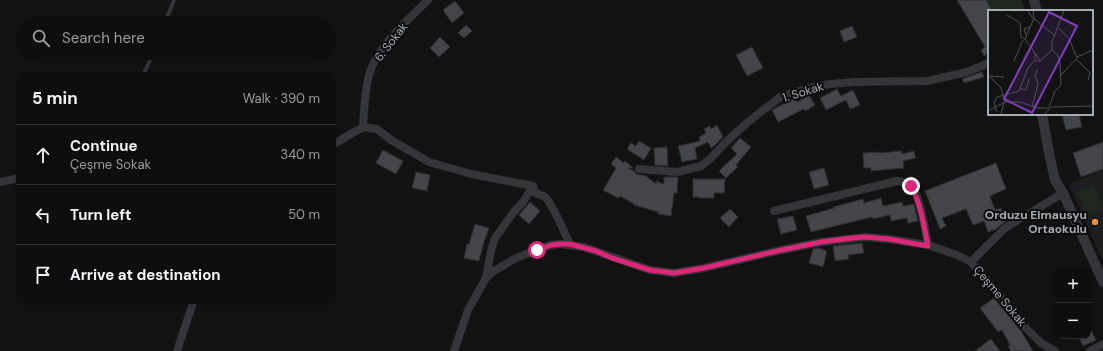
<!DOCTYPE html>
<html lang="en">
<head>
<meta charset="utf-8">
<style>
  :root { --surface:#0e0e0e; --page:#171717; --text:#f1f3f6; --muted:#9b9c9e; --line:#2e2e2e }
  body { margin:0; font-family:"DM Sans",sans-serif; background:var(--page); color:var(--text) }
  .controls { position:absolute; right:12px; bottom:12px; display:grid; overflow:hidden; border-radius:8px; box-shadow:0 2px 6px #0003 }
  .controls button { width:36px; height:36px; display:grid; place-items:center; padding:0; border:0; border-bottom:1px solid var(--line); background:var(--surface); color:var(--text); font:20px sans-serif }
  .stop { position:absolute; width:12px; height:12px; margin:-9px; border:3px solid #db2777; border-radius:50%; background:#fff }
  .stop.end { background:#db2777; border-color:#fff; box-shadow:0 1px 4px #0008 }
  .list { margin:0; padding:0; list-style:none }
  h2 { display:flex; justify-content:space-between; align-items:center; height:52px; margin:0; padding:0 16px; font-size:17px }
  h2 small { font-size:13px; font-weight:400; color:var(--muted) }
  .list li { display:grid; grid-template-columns:26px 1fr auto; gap:12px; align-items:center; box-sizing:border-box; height:60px; padding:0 16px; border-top:1px solid var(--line) }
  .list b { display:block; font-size:15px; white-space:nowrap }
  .list p { margin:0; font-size:13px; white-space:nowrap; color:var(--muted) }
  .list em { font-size:13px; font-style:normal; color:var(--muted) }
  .icon { flex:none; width:22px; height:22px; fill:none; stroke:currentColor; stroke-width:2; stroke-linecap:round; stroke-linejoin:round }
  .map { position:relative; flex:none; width:1103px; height:351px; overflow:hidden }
  .search { position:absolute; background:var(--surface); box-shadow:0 2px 6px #0003; left:16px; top:16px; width:320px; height:44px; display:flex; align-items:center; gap:10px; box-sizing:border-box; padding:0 14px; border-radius:22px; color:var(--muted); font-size:15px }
  .panel { position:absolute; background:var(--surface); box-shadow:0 2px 6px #0003; left:16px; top:72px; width:320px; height:232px; border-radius:12px }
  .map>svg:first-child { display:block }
  .built { fill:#1e1e20 }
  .green { fill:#1f261f }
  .building { fill:#444549; stroke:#2c2d2f }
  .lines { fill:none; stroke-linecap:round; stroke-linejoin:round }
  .service { stroke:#333538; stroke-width:4 }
  .minor { stroke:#333538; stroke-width:8 }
  .tertiary { stroke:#333538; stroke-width:10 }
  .route { stroke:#db2777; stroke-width:5 }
  .poi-dot { fill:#e0913d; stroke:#0d0d0e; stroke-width:1.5 }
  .labels { text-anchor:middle; stroke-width:4; stroke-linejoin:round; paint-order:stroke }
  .street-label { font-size:12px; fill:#a5abb3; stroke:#0d0d0e }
  .poi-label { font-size:12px; font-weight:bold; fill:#a5abb3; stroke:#0d0d0e; text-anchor:end }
  .inset-road { fill:none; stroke:#4d4f53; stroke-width:1 }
  .view { fill:#813fbd; fill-opacity:0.15; stroke:#813fbd; stroke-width:2 }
  .inset-edge { fill:none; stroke:#a5abb3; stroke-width:2 }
</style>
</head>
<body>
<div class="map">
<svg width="1103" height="351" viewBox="0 0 1103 351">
  <rect width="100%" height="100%" fill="#121213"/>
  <!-- built -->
  <path class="built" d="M1103,170V261L1069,184Z"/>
  <!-- green -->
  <path class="green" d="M979,0H1022L1025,11H989Z
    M1093,185L1103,208L1087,216L1077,192Z"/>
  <!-- building -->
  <path class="building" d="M957,0H986L992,11H989V53L984,56L981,50L985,47Z
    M455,1L464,13L452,23L443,10Z
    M466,25L472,31L464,38L458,33Z
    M852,26L857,37L844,42L840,31Z
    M440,37L450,47L439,57L430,48Z
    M752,47L763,68L747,76L736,55Z
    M982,72L984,77L964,83L962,79Z
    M837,89L841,96L853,90L860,105L850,109L846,100L826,110L820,98Z
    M809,95L815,105L806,111L804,109L778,122L772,110L795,98L797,102Z
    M1066,114H1079L1082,127L1066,130L1062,115Z
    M717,125L723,137L715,145L711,148L708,142L695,148L697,159L682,162L678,146L700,141L699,137L706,133L704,129L710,126L711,129Z
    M740,138L751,147L736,165L738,167L726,178L719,171L737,154L731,148Z
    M639,141L651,148L644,160L627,149L631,143L636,146Z
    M1103,142V169L1081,177L1073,153Z
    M667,147L668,166L655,165L654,148Z
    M383,150L403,161L396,174L376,163Z
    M902,151V154L914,151L916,158L903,161L904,168L871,171V168H864L863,153L879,152V153Z
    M616,157L624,163L625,161L633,168H628L634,171L636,174L646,176L656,184V181L664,184V177H678L677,193H674L671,216L658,214V212L634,205V204L620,196L618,198L603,190L616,168L611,164Z
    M996,163L1006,189L990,196L995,210L1001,208L1006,221L996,229L988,232L984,221L973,225L966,209L942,218L946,226L940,229L925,191Z
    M824,168L829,185L814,189L809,172Z
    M416,172L430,175L427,191L412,188Z
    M693,179H725L724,193H714V198H699V197H693Z
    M881,198L883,206L902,202L903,206L914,204L918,221L908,223L907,218L891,221L890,215L873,219L872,217L811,232L806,216L834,208L833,207L863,199L864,203Z
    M530,202L540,211L529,224L519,215Z
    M730,209L738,217L729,227L720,218Z
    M793,216L797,230L781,234L777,219Z
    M475,224L489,228L484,242L479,261L464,258L467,244H469Z
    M862,243L864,253L848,255L849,259L835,261L833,246Z
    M818,248L827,251L823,267L809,263L813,249Z
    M994,298L1021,331L1033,351H1011L1008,346L1010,345L1002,330L998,332L980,308Z
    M1088,324L1096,340L1083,346L1078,336H1088Z
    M991,339L1000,351H975Z"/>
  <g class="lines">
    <!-- service -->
    <path class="service" d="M165,23L174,0
      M143,76L153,53"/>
    <!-- minor -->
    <path class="minor" d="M363,127L377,129L391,140L429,162L471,174L533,186
      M332,145L363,127C364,111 365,90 369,75C378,45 407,21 428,0
      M639,169L677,172L701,166L709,160L726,142L748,122L780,97L812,87L830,84L855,82L927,81L967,72L989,63
      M0,182L20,178
      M774,211L897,181C903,182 908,182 912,187C921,198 925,231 928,245
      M971,262L1005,228L1063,193
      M486,278L491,251L495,238L513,213L523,202L533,186L535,193C539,194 543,195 546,198C555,209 564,232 570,244
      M177,351L194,300
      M454,351L468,310L486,278L494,271L516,258L537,250L551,245L560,244L584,247L650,270L674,273L704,268L777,251L821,242L865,237L889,239L928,245L957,255L971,262L992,286L1024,326L1041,343L1055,351
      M1090,351L1103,344"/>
    <!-- tertiary -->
    <path class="tertiary" d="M1034,0L1037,11
      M1042,114L1049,153L1055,180L1063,193L1103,282"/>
  </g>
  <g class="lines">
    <!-- route -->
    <path class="route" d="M537,250L551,245L560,244H570L596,251L612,258L650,270L674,273L704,268L777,251L821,242L852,238L865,237L889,239L928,246C924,226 921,204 911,186"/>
  </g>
  <!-- markers -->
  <circle class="poi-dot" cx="1095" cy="222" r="4"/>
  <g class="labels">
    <!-- street labels -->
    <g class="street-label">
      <text transform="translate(391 42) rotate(-52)" y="4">6. Sokak</text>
      <text transform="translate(803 92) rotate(-17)" y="4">1. Sokak</text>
      <text transform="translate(1000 296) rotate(50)" y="4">Çeşme Sokak</text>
    </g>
    <!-- poi labels -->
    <g class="poi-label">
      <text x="1087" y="219">Orduzu Elmausyu<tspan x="1087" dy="14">Ortaokulu</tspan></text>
    </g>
  </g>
  <!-- overview -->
  <g transform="translate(988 10)">
    <rect width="105" height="105" fill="#121213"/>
    <path class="inset-road" d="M39,0L44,7L66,25M19,5L32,13L33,27L37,29M71,18L81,29L89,48L73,65M38,25L36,19L42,17M89,47L105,40M89,50L102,63L100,70M26,51L35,30M47,51H52L47,43M52,51L64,40M0,65L13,78L17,92M2,66L16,67M32,79L38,80L41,69M44,97L50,74L47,65L49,60M61,97L67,81L73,75L72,52L69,44L64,40V32L76,0M0,101L17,92H32L50,98H61M9,102L6,93L9,87L31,81L40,58L47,50V43L37,29L46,8L45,0M13,105L16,92M56,105L63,97L105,96"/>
    <path class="view" d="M61,2L89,16L44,103L16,89Z"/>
    <rect width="105" height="105" class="inset-edge"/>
  </g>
</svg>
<div class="controls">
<button>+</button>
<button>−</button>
</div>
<div class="stop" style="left:537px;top:250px"></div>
<div class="stop end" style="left:911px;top:186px"></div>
<div class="search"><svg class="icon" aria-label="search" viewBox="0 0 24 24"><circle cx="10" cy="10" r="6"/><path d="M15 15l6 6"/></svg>Search here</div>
<section class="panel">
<h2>5 min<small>Walk · 390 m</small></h2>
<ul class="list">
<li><svg class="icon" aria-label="ahead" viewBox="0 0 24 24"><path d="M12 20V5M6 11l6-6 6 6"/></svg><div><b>Continue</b><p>Çeşme Sokak</p></div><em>340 m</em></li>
<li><svg class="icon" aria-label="left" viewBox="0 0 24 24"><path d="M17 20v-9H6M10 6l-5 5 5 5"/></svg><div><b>Turn left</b></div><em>50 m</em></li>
<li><svg class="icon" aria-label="arrive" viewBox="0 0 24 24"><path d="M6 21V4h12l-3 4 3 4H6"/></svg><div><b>Arrive at destination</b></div></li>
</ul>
</section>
</div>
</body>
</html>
